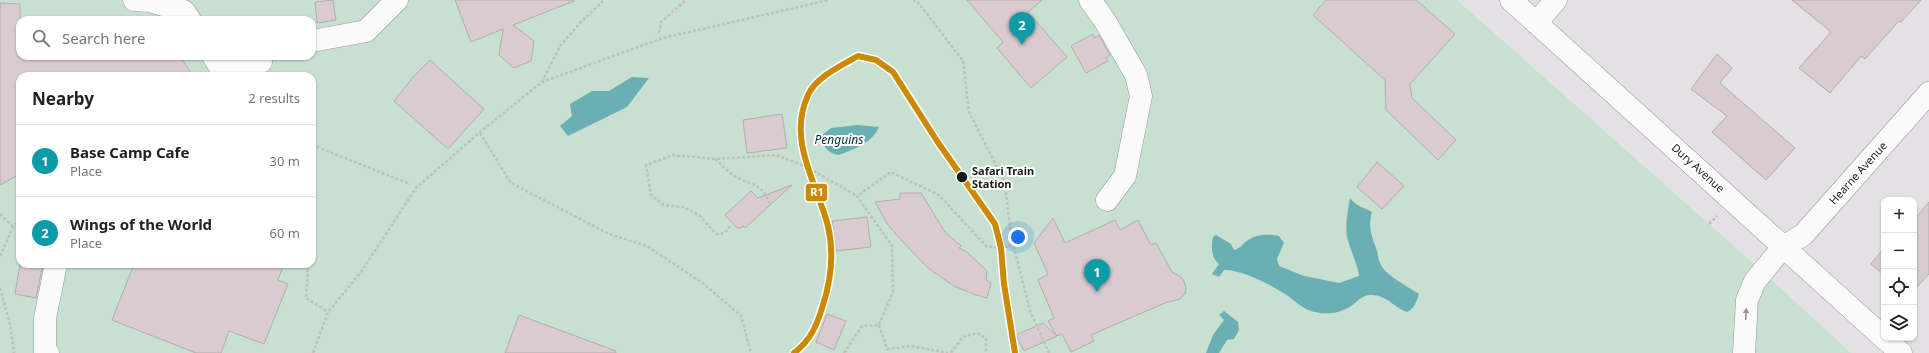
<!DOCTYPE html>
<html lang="en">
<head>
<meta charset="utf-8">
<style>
  :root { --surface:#fff; --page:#f2f2f2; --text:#222; --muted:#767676; --line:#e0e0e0; --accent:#1a73e8 }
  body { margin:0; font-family:"Noto Sans",sans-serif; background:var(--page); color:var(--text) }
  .controls { position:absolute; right:12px; bottom:12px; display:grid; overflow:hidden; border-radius:8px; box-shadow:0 1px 3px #0004 }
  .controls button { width:36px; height:36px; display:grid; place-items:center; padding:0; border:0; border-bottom:1px solid var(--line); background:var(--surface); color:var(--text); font:20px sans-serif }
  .you { position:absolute; left:1018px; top:237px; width:14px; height:14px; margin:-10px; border:3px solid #fff; border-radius:50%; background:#1a73e8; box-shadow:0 0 0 6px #1a73e833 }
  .badge { display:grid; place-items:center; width:26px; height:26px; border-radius:50%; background:var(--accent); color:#fff; font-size:13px; font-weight:700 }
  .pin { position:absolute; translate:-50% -33px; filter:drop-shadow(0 1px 2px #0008) }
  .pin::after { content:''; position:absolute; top:21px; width:14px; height:12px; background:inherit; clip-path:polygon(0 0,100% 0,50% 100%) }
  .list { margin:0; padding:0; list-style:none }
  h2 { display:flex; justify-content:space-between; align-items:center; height:52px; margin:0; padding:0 16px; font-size:17px }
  h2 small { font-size:13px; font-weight:400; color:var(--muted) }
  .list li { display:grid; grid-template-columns:26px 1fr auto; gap:12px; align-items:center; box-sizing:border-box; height:72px; padding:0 16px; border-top:1px solid var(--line) }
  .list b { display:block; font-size:15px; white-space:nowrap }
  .list p { margin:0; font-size:13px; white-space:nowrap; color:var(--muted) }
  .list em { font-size:13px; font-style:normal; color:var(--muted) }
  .icon { flex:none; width:22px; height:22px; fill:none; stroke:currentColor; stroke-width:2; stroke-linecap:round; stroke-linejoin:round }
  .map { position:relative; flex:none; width:1929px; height:353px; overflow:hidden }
  .search { position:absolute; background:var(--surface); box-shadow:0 1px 3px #0004; left:16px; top:16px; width:300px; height:44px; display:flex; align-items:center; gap:10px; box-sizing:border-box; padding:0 14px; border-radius:12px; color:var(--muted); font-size:15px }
  .panel { position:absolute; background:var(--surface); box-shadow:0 1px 3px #0004; left:16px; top:72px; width:300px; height:196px; border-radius:12px }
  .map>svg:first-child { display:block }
  .green { fill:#c8e0cf; fill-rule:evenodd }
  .water { fill:#6aafb3 }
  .building { fill:#d9cbd0; stroke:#b0aeaf }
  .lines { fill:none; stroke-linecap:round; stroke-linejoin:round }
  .minor-casing { stroke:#999799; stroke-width:23 }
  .path { stroke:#c1c0c1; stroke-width:2.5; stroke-dasharray:3 2; stroke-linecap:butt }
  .minor { stroke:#fbfafb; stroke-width:22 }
  .rail-1-casing { stroke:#fff; stroke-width:9 }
  .rail-1 { stroke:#cb8a05; stroke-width:6 }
  .oneway { fill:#969596 }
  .stop-dot { fill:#1a191a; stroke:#fff; stroke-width:1.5 }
  .labels { text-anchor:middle; stroke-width:4; stroke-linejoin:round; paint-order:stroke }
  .street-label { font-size:11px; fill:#1a191a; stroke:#fff }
  .stop-label { font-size:11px; font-weight:bold; fill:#1a191a; stroke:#fff; text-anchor:start }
  .water-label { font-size:12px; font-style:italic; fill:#013133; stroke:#fff }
  .line-badge { stroke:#fff; stroke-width:1.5 }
  .badge-label { font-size:11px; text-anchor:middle; font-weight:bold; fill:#fff }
</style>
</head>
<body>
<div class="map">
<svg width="1929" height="353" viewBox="0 0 1929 353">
  <rect width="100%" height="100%" fill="#e3e1e3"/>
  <!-- green -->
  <path class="green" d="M0,0H1457L1755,265L1851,353H0ZM20,20H312V56H20ZM20,76H312V264H20Z"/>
  <!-- water -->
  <path class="water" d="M632,77L649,78L627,107L568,136L560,126L572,116L570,104L592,91H609Z
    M858,125L879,127C872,143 855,149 839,155C829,154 822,146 821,136L831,128Z
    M1350,198C1356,206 1363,207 1372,212C1368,227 1371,234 1376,248C1378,253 1378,259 1380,263C1384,275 1409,287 1419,294C1416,302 1415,308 1407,312C1395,308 1386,295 1372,295C1363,294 1358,301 1351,306C1338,315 1322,315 1308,310C1301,307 1294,300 1288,296C1274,286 1241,269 1224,270L1219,277L1212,274L1219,264C1211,258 1211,246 1213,237L1216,235L1231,244L1234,250C1242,248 1243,242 1250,239C1257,234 1271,234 1279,236L1284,243L1277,259L1279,266L1304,276L1339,283L1359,276C1357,262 1350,250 1347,236C1345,223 1348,210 1350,198Z
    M1224,311L1238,322L1239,330L1234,339L1227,340L1219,353H1206L1213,335L1224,320L1219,315Z"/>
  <!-- building -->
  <path class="building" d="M333,0L336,20L317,23L315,2Z
    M455,0H573L574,1L513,25L534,41L531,61L514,68L499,55L503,29L471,42Z
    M967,0H1042L1028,12L1067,57L1031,88L997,48L1003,42Z
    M1326,0H1416L1455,34L1410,84L1412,98L1456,140L1438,160L1386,110L1385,80L1313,15Z
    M1792,0H1921L1901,22L1899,21L1865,59L1861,56L1830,93L1799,68L1831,32Z
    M0,3L20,4V56H180L193,76H20V174L0,185Z
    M1093,34L1095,38L1099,35L1110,55L1106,58L1108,61L1086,73L1071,46Z
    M1717,54L1732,68L1720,83L1795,148L1766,180L1712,132L1727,116L1691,89Z
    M430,60L484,109L448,149L394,101L414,76Z
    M782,114L787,148L747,153L743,120Z
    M1377,162L1404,186L1382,209L1357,187Z
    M792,185L745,228L743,226L740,228H737L725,215L751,191L758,198Z
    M900,193H921L945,232L961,246L959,248L967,252L987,271L986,280L991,283L987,298L976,295L954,286L928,268L902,241L888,225L875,202L900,199Z
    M1929,202V274L1914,290V220Z
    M867,217L871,247L836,251L832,221Z
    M1053,218L1065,243L1115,220L1120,230L1138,220L1151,245L1156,243L1172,272L1181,277L1184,281L1186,288L1185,294L1180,299L1165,303L1091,335L1094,341L1071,352L1062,334L1057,336L1048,321L1054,318L1038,280L1048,274L1034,243Z
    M1884,248V275L1871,264Z
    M20,264H43L36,298L15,294Z
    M134,264H284L278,280L288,284L264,344L229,331L221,353H196L112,320Z
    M827,314L846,321L834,350L816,342Z
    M519,315L616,351V353H505Z
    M1043,323L1057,336L1024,351L1016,335Z"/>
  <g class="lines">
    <!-- minor casing -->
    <g class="minor-casing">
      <path id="minor" d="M134,0L149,1L184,11L190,20
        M1090,0L1105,21L1136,75L1141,96L1125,176L1107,200
        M1511,0L1884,338
        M1536,23L1556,0
        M312,41L366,31L397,0
        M213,56L223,72L261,62
        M1884,338L1901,353
        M48,353L45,352V318L56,264
        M1744,353L1747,300L1755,281L1783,247L1803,235L1929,93"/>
    </g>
    <!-- path -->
    <path class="path" d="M913,0L917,1L963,61L969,112L1005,183L1011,236L1030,311L1049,353
      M659,33L661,22L686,0
      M542,82L560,46L581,22L604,0
      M480,133L511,183L609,234L647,246L704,284L741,316L751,353
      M312,145L410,184
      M715,159L673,155L646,165L651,195L664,205L684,207L700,216L716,234L725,233L730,226
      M770,204C762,182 751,186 735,176C728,172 722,165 715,159L777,155L807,167L857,196
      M0,214L13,227
      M1709,224L1717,216
      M0,256L13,227L20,220
      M306,264L308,272L306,298L328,312
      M0,288L10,324L14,353
      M879,325L887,349L911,346L948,353
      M313,353L328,312L361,272L416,188L480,132L542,82L663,38L829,0
      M844,353L862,326L879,325L893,292L892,246L857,196L891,172L939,195L986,246L1001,248L1013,245
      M951,353L963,337L977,333L986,338V353"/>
    <!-- minor -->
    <use href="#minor" class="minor"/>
    <!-- rail-1 casing -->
    <g class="rail-1-casing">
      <path id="rail-1" d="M794,353C811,340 817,325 823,305C831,280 834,252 828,226C817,183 787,141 808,95C816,77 842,65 858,56L876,60L893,72L937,141L995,224L1001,248L1004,284L1015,353"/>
    </g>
    <!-- rail-1 -->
    <use href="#rail-1" class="rail-1"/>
  </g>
  <!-- one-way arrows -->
  <defs><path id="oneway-solid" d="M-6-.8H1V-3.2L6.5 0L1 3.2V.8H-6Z"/></defs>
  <use class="oneway" href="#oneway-solid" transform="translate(1746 314) rotate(-87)"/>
  <!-- markers -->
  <circle class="stop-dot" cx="962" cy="177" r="6"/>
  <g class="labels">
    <!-- street labels -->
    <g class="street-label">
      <text transform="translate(1698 168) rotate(42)" y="4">Dury Avenue</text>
      <text transform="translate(1858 173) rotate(-48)" y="4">Hearne Avenue</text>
    </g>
    <!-- stop labels -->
    <g class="stop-label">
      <text x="972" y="175">Safari Train<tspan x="972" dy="13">Station</tspan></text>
    </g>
    <!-- water labels -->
    <g class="water-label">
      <text x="839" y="144">Penguins</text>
    </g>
  </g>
  <rect class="line-badge" x="805" y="183" width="23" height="19" rx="4" fill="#cb8a05"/>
  <g class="badge-label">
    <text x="817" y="196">R1</text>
  </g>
</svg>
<div class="controls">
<button>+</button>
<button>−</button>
<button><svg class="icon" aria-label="locate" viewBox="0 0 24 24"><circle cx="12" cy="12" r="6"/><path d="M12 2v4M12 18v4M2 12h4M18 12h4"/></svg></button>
<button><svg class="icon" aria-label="layers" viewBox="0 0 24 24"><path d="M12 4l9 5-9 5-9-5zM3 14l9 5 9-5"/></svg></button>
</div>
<div class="you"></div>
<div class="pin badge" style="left:1097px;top:292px;background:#0f9aa8">1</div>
<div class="pin badge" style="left:1022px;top:45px;background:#0f9aa8">2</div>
<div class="search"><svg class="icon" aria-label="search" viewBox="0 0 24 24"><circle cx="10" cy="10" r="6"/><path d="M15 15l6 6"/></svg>Search here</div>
<section class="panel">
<h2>Nearby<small>2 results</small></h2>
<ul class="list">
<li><span class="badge" style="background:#0f9aa8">1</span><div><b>Base Camp Cafe</b><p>Place</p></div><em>30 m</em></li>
<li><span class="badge" style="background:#0f9aa8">2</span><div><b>Wings of the World</b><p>Place</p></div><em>60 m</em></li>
</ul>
</section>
</div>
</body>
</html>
